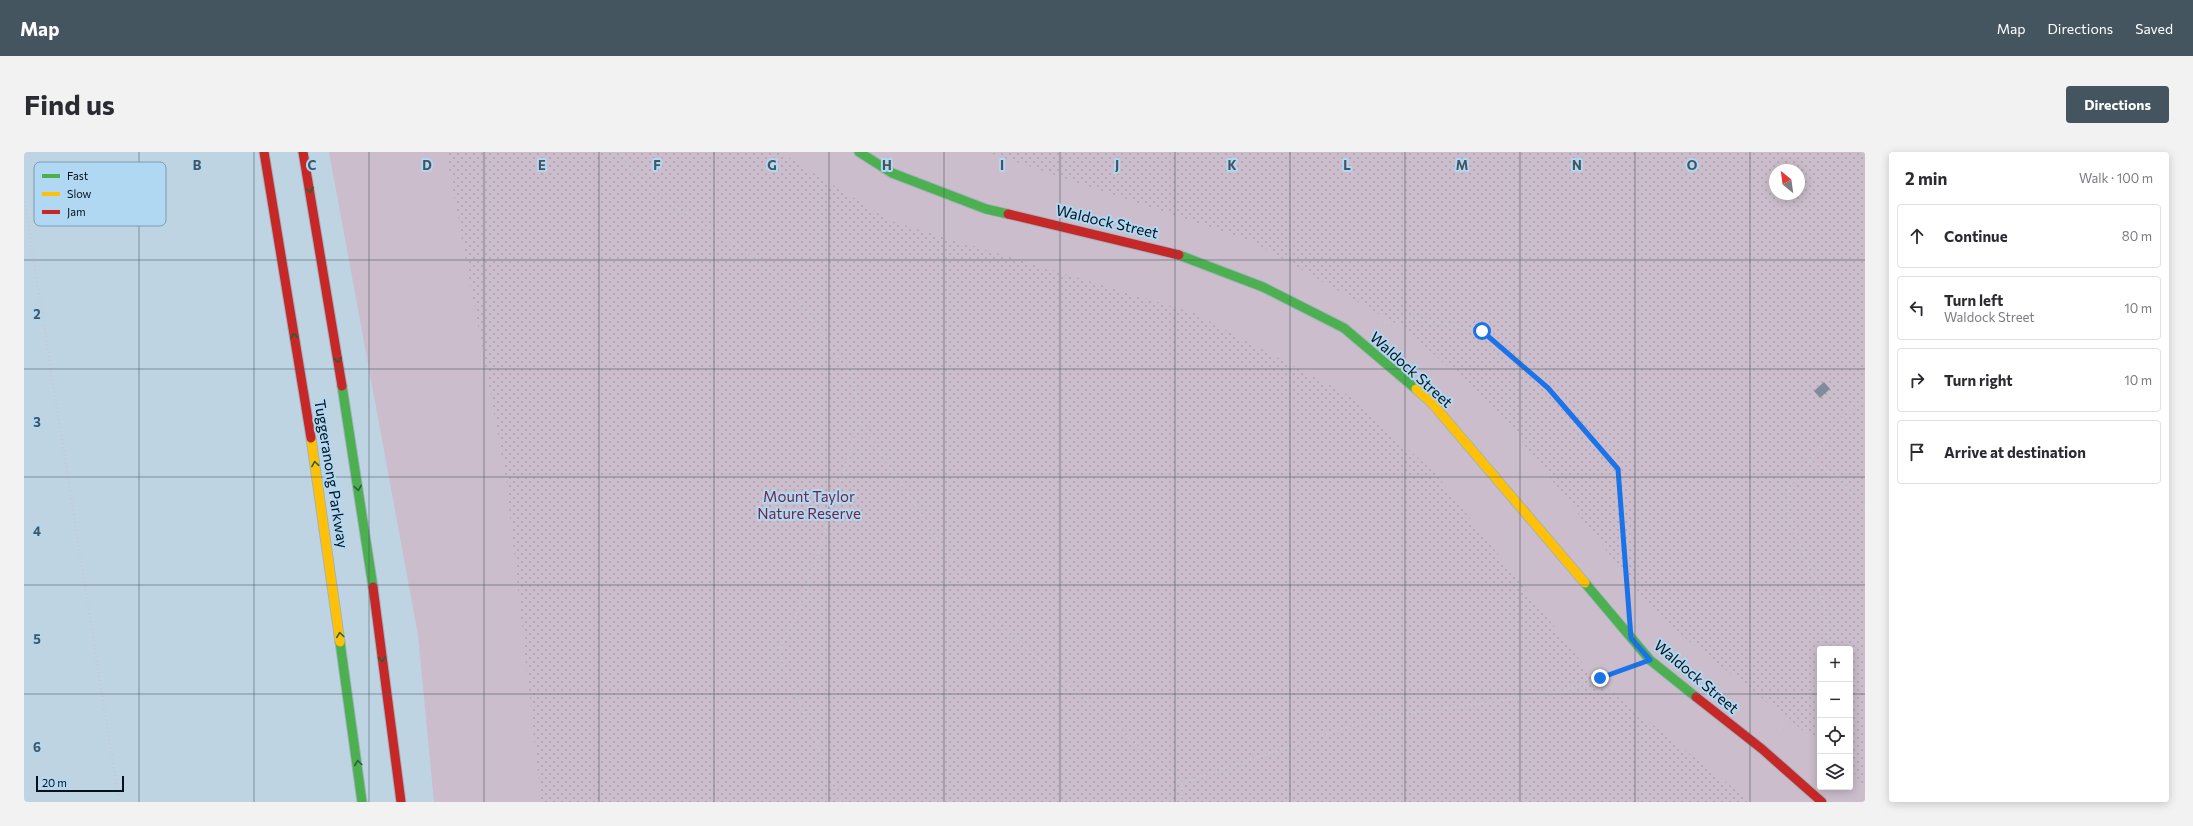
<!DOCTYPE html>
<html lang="en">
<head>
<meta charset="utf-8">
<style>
  :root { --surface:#fff; --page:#f2f2f3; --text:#2b2b33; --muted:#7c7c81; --line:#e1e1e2; --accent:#455560 }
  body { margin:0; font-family:Commissioner,sans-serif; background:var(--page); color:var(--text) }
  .controls { position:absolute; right:12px; bottom:12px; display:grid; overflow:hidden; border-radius:4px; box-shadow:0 2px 10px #0003 }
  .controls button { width:36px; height:36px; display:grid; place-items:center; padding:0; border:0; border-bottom:1px solid var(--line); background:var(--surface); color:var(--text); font:20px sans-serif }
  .compass { position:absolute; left:1745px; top:12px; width:36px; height:36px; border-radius:50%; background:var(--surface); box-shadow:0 2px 10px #0003; rotate:331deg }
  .scale { position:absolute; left:12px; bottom:10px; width:88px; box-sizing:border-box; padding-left:4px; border:2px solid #04111a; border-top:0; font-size:11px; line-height:14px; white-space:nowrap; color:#04111a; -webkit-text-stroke:3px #b0d8f2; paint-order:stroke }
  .stop { position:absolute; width:12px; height:12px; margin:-9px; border:3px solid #1a73e8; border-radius:50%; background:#fff }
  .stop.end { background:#1a73e8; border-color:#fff; box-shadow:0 1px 4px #0008 }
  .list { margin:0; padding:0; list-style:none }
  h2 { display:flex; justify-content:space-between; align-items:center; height:52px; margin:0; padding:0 16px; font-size:17px }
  h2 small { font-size:13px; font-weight:400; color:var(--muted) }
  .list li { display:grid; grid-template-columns:26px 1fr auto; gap:12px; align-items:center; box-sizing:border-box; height:64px; margin:0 8px 8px; padding:0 8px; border:1px solid var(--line); border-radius:4px }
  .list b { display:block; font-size:15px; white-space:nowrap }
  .list p { margin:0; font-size:13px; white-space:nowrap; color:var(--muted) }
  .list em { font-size:13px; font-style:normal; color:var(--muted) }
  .icon { flex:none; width:22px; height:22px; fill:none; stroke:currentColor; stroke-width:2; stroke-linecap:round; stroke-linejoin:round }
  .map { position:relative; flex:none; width:1841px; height:650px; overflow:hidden; border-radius:4px }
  header { display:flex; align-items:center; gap:24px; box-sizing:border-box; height:56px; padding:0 20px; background:var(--accent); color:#fff }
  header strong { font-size:19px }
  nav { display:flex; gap:22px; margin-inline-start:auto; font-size:14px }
  .intro { display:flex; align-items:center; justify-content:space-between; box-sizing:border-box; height:96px; padding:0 24px }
  h1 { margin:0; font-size:28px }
  .button { padding:10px 18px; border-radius:4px; background:var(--accent); color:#fff; font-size:14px; font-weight:700 }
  main { display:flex; gap:24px; padding:0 24px }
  aside { flex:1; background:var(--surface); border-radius:4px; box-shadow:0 2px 10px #0003 }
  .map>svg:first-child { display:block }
  .green { fill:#cbbdcb; fill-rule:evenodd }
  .park { fill:url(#park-dots); fill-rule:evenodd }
  .building { fill:#7e8c9c }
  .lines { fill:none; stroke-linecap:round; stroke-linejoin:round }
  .fast-casing { stroke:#a1b3be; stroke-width:11 }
  .slow-casing { stroke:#a1b3be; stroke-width:11 }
  .jam-casing { stroke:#a1b3be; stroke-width:11 }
  .path { stroke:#c4cacf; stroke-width:2.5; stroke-dasharray:1 3; stroke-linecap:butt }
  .fast { stroke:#4caf50; stroke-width:9 }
  .slow { stroke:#ffc107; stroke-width:9 }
  .jam { stroke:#c62828; stroke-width:9 }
  .oneway { stroke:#286035 }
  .route { stroke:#1a73e8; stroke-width:5 }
  .grid { fill:none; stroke:#455560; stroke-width:1; stroke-opacity:0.55 }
  .labels { text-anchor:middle; stroke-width:4; stroke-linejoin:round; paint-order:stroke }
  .street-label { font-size:15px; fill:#04111a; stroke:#b0d8f2 }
  .park-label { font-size:15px; fill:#712544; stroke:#b0d8f2 }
  .key { fill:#b0d8f2; stroke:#7c9cb1; stroke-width:1 }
  .key-label { font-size:11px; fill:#04111a }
  .grid-label { font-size:13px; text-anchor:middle; font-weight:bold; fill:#455560; stroke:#b0d8f2; stroke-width:4; stroke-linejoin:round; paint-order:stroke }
</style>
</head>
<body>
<header>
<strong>Map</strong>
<nav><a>Map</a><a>Directions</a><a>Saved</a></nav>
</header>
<div class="intro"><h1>Find us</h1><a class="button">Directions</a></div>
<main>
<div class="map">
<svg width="1841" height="650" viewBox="0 0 1841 650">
  <defs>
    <pattern id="park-dots" width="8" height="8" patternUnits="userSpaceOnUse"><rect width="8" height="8" fill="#cbbdcb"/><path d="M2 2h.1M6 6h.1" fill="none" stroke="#ada1ae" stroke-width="1.8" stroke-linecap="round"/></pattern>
  </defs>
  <rect width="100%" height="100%" fill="#bfd4e3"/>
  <!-- green -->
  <path class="green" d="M305,0H1841V650H410L394,483ZM1751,18H1775V42H1751ZM1796,497H1826V635H1796Z"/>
  <!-- park -->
  <path class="park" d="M422,0H756L867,69L1170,161L1324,243L1411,321L1570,526L1727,650H517L482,327Z
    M963,0H1841V635L1826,617V497H1796V592L1633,464L1479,265L1383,178L1229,90ZM1751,18H1775V42H1751Z"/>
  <!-- building -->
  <path class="building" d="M1800,230L1806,237L1796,246L1790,239Z"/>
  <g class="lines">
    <!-- fast casing -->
    <g class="fast-casing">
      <path id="fast" d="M835,0L868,21L962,57L984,62
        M1155,103L1239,135L1320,176L1392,237
        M318,234L349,435
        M1561,431L1626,508L1672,545
        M316,490L338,650"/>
    </g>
    <!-- slow casing -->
    <g class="slow-casing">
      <path id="slow" d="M1392,237L1407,250L1561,431
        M287,286L316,490"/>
    </g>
    <!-- jam casing -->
    <g class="jam-casing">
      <path id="jam" d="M240,0L287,286
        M279,0L318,234
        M984,62L1155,103
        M349,435L377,650
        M1672,545L1738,597L1798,650"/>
    </g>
    <!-- path -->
    <path class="path" d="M595,0L624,36L736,109L763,133L829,226L836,269L780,445L755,501L817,650
      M0,46L95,650
      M1356,171L1389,166L1458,179L1525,236L1594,317L1604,440
      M836,269L962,462L1158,631
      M1786,308L1829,254L1841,247
      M1805,497L1801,454L1765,363V336L1786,308L1814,325L1841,358
      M1755,577L1794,531L1796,526
      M1158,631L1348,567L1537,540L1599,518
      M1157,650L1158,631"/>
    <!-- fast -->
    <use href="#fast" class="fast"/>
    <!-- slow -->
    <use href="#slow" class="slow"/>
    <!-- jam -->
    <use href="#jam" class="jam"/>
  </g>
  <!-- one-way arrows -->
  <defs><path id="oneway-chevron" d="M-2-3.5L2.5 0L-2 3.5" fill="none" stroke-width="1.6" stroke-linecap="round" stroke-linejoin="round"/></defs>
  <g class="oneway">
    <use href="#oneway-chevron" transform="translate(286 38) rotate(80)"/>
    <use href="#oneway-chevron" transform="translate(270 184) rotate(-99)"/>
    <use href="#oneway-chevron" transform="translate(314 208) rotate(81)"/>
    <use href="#oneway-chevron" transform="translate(291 312) rotate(-99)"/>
    <use href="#oneway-chevron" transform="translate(334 336) rotate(81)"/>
    <use href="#oneway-chevron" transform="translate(316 483) rotate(-98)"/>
    <use href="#oneway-chevron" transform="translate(358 507) rotate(83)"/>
    <use href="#oneway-chevron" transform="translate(334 611) rotate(-98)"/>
  </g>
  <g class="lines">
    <!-- route -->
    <path class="route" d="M1458,179L1524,236L1594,317L1607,486L1626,508L1576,526"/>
  </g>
  <!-- grid -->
  <path class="grid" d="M115,0V650M230,0V650M345,0V650M460,0V650M575,0V650M690,0V650M805,0V650M920,0V650M1036,0V650M1151,0V650M1266,0V650M1381,0V650M1496,0V650M1611,0V650M1726,0V650M0,108H1841M0,217H1841M0,325H1841M0,433H1841M0,542H1796M1826,542H1841"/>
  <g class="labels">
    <!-- street labels -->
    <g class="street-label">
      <text transform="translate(1083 70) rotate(13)" y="5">Waldock Street</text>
      <text transform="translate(1387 218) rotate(42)" y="5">Waldock Street</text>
      <text transform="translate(307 322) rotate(81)" y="5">Tuggeranong Parkway</text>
      <text transform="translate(1672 525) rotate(40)" y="5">Waldock Street</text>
    </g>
    <!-- park labels -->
    <g class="park-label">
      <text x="785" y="350">Mount Taylor<tspan x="785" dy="17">Nature Reserve</tspan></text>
    </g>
  </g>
  <!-- legend -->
  <rect x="10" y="10" width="132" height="64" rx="6" class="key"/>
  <rect x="18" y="22" width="18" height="4" fill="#4caf50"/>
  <rect x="18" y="40" width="18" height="4" fill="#ffc107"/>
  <rect x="18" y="58" width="18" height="4" fill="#c62828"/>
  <g class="key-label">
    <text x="43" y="28">Fast</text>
    <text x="43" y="46">Slow</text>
    <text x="43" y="64">Jam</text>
  </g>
  <g class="grid-label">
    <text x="173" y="18">B</text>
    <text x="288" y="18">C</text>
    <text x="403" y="18">D</text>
    <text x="518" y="18">E</text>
    <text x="633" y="18">F</text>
    <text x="748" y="18">G</text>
    <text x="863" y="18">H</text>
    <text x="978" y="18">I</text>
    <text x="1093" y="18">J</text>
    <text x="1208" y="18">K</text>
    <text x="1323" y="18">L</text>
    <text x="1438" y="18">M</text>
    <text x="1553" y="18">N</text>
    <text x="1668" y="18">O</text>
    <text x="13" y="167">2</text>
    <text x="13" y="275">3</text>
    <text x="13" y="384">4</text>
    <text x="13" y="492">5</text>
    <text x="13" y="600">6</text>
  </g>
</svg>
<div class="controls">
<button>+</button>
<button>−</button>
<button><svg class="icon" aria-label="locate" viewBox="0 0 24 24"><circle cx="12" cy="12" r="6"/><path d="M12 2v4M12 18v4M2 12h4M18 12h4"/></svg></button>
<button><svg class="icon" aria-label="layers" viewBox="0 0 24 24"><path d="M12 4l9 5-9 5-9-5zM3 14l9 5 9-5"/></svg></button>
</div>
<svg class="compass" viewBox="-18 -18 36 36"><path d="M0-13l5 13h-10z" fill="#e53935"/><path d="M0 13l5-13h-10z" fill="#7c7c81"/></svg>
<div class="scale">20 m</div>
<div class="stop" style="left:1458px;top:179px"></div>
<div class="stop end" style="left:1576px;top:526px"></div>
</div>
<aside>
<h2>2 min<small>Walk · 100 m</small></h2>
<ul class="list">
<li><svg class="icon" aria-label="ahead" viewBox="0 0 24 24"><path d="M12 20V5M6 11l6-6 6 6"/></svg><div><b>Continue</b></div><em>80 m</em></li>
<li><svg class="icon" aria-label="left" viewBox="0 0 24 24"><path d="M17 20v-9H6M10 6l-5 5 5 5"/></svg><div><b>Turn left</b><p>Waldock Street</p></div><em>10 m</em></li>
<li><svg class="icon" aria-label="right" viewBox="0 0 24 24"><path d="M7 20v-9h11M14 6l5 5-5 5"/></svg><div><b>Turn right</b></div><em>10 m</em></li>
<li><svg class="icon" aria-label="arrive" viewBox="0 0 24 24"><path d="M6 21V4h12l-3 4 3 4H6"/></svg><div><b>Arrive at destination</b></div></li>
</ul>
</aside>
</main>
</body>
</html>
